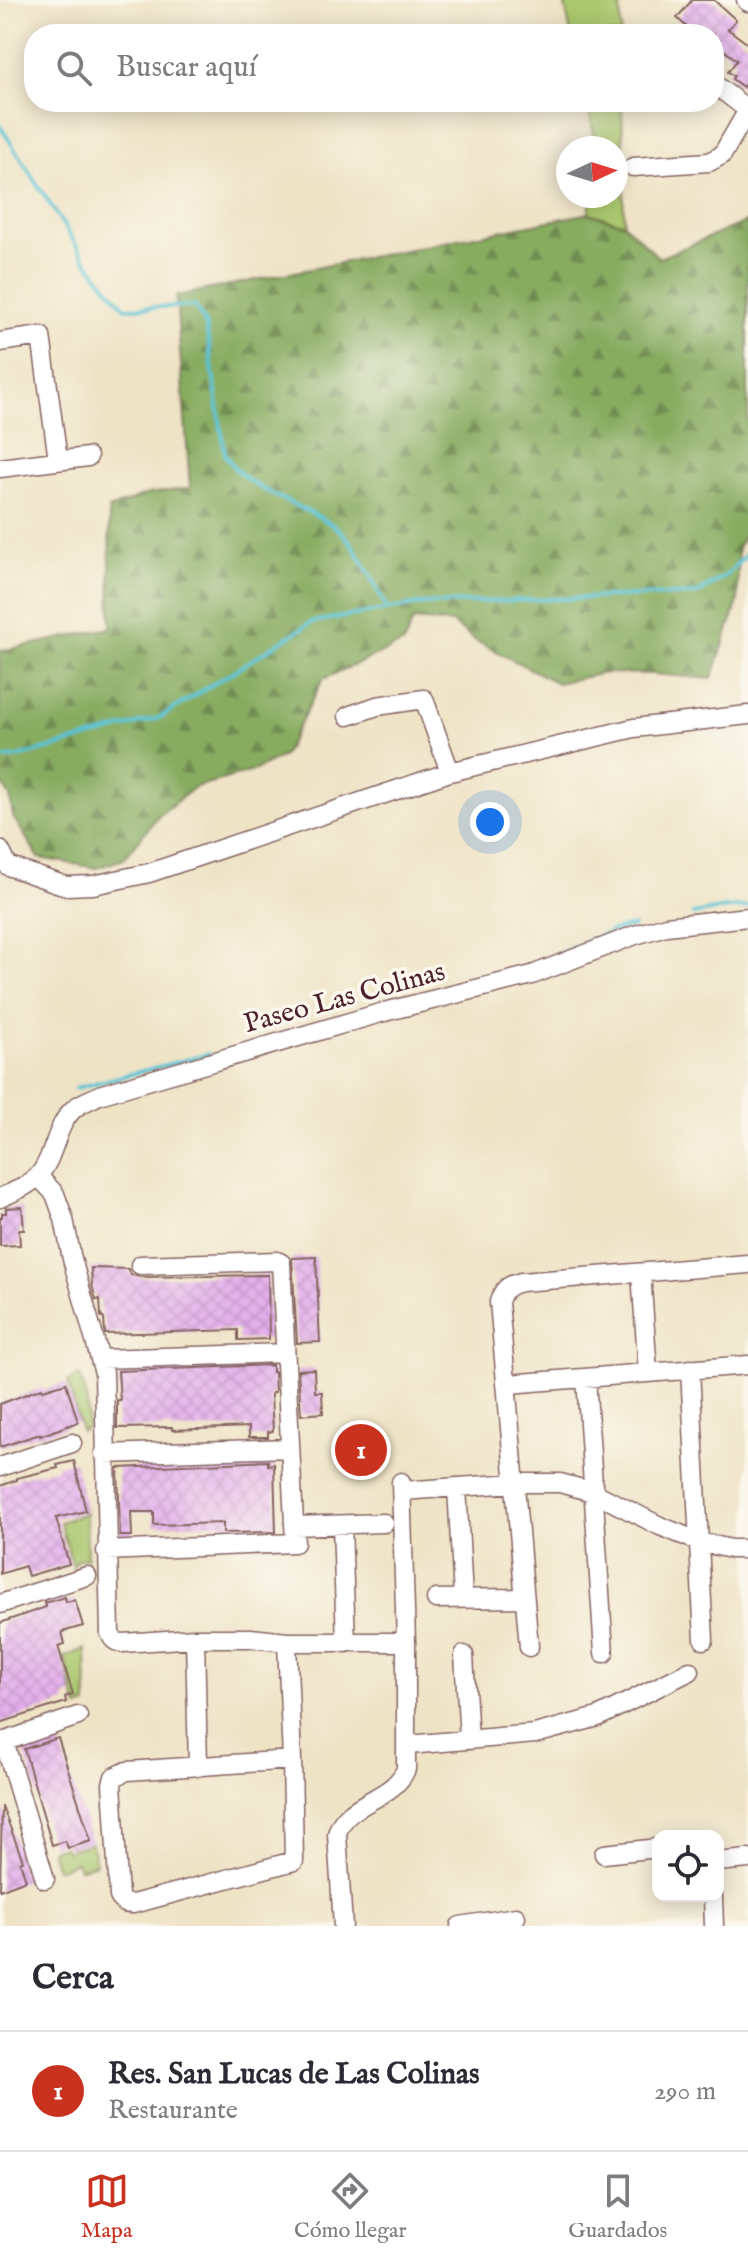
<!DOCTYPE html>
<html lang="es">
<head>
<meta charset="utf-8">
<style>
  :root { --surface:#fff; --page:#f7f7f7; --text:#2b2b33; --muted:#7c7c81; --line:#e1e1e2; --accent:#c8321e }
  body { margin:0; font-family:"IM FELL English",serif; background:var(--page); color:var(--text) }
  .controls { position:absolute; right:24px; bottom:24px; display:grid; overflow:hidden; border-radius:16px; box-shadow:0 4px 20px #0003 }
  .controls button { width:72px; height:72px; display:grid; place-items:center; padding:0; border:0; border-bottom:2px solid var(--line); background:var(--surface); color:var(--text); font:40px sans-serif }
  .compass { position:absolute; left:556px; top:136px; width:72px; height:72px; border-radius:50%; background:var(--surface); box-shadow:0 4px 20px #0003; rotate:86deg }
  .you { position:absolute; left:490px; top:822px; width:28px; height:28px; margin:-20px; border:6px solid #fff; border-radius:50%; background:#1a73e8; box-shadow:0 0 0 12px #1a73e833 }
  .badge { display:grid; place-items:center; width:52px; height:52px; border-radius:50%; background:var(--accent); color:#fff; font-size:26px; font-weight:700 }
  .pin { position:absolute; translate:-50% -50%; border:4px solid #fff; box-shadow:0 2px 8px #0006 }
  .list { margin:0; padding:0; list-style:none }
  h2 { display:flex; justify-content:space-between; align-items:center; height:104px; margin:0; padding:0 32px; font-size:34px }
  h2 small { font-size:26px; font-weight:400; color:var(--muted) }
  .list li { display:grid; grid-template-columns:52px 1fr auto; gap:24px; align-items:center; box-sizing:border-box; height:120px; padding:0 32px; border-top:2px solid var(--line) }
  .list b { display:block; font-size:30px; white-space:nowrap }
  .list p { margin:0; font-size:26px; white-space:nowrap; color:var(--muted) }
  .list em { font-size:26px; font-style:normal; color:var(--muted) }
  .icon { flex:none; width:44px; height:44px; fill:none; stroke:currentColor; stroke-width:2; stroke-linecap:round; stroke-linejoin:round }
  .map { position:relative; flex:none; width:748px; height:1926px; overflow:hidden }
  .search { position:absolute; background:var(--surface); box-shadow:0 4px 20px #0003; left:24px; right:24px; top:24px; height:88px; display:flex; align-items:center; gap:20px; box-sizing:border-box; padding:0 28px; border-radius:32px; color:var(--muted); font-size:30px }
  .sheet { height:224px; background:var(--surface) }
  nav { display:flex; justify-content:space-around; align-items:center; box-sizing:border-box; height:112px; border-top:2px solid var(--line); background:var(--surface); font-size:22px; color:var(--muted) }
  nav a { display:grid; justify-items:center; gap:4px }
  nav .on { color:var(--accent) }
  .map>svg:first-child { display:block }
  .grass { fill:#aac76e; stroke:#7a734c; stroke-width:2 }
  .forest { fill:url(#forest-firs); stroke:#686646; stroke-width:2 }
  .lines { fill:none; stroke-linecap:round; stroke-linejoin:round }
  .stream { stroke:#58c2d3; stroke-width:4 }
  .building { fill:url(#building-cross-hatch) }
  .minor-casing { stroke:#846461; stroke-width:21 }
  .minor { stroke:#fff; stroke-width:18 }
  .labels { text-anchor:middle; stroke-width:7; stroke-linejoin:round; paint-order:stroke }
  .street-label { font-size:28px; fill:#4a1f2b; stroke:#fbf7ec }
</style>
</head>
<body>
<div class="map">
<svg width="748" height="1926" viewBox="0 0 748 1926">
  <defs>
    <pattern id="forest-firs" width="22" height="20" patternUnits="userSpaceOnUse" patternTransform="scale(2)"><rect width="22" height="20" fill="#87ac61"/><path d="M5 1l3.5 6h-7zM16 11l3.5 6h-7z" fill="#708b50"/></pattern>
    <pattern id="building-cross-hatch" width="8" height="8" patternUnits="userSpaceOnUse" patternTransform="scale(2)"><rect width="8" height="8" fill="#e3aeeb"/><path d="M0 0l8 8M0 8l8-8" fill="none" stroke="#c495ca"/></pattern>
  </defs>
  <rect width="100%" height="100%" fill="#fbf7ec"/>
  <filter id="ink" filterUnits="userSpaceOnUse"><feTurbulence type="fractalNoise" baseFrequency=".0125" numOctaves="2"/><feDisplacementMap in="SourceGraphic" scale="16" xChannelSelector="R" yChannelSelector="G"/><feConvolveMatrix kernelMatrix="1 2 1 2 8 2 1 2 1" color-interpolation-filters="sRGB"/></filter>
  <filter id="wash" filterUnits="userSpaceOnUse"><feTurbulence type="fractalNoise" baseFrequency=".006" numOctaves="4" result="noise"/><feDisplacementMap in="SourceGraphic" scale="32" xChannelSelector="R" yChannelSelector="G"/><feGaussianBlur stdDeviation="1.8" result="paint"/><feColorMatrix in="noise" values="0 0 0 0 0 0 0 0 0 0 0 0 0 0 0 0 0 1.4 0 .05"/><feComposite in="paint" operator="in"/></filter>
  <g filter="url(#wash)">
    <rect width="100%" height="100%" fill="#efe3c6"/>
    <!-- grass -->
    <path class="grass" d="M564,0H620L621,34H571Z
      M587,102H622L624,224L589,213L591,196H616V148H597Z
      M79,1376C88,1392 88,1410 87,1428L81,1431L68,1381Z
      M86,1513L87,1558L77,1560L73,1567L60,1522Z
      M86,1649L87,1705L78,1708L64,1657Z
      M91,1843L96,1863L79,1869L76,1862L57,1869L51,1850L64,1846L66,1851Z"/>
    <!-- forest -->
    <path class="forest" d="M589,213L624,224L659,258L748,221V527L738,548V601L712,679L653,674L604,673L557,683L476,641L452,623L413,620L404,643L323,679L283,756L253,771L195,787L158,816L124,859L97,868L39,858L13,817L10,797L0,780V651L111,628L109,509L148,494L190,488L176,296Z"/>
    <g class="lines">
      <!-- stream -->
      <path class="stream" d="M0,126L87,262L125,308L195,306L206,326L225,454C245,493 305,503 338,529C358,546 375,586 387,609
        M0,759L18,757L159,718L312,622L420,604L697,594L728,574L748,552
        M693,914L726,908L748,907
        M523,969L612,931L634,926
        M426,993L491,976
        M76,1088L209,1054"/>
    </g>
    <g id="blocks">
      <!-- building -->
      <path class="building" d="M692,0H714L736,20L728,29L748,44V79L743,87L732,79L734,76L728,72L737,60L714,43V34H700L693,28L691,31L677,18Z
        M22,1207L24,1230H19L20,1245L0,1246V1217H2V1213H6V1208Z
        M316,1257L320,1342L297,1343L292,1258Z
        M91,1268L129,1269L131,1275L140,1277L268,1275L269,1339L238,1340V1330L105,1334L104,1319L101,1316L100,1299L96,1300L92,1285Z
        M272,1365V1372H274L275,1392L272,1393L271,1395L273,1431L268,1432V1437H249V1427L172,1430V1427L117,1428V1400L120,1401L118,1371Z
        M314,1369L315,1392H322L323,1413L301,1415L298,1370Z
        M66,1383L78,1422L40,1436V1434L0,1447V1404L42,1388L43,1390Z
        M74,1461L86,1511L56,1518L69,1564L28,1576L25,1566L0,1574V1486L17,1480V1478L58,1468L57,1465Z
        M268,1461V1465L274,1464L276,1532L223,1533V1523L154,1525V1512H131L132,1536H120L118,1468Z
        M65,1597L66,1602L75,1600L83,1626L62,1632L65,1644L58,1646L73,1694L65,1697L66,1702L0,1723V1623L46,1607L44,1603Z
        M58,1738L91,1841L68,1848L65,1841L52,1845L24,1749Z
        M2,1806L23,1861L20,1862L26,1880L0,1890Z"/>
    </g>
  </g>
  <g filter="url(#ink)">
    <use href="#blocks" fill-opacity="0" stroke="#846461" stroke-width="2"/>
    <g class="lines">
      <!-- minor casing -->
      <g class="minor-casing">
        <path id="minor" d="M746,0L748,2
          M633,167L709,162L722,155L748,110L714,84
          M0,342L41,336L58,460
          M0,468L88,457
          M348,716L377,706L424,699L450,772
          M0,850L8,866L66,886L93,885L149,873L450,772L634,728L748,715
          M38,1176L55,1194L64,1219L72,1259L104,1373L110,1633C113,1640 115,1642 123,1643L195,1638H251L287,1642H406
          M0,1198C13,1192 29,1186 39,1175C56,1155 55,1124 76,1107C83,1102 92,1099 99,1095L384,1012L532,975L635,935L666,926L748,917
          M641,1273L648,1373
          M100,1359L285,1353
          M690,1369L704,1640
          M586,1378L604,1653
          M508,1384L748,1365
          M104,1454L290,1448
          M0,1467L72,1443
          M457,1487L463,1598
          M402,1491L515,1483H560L593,1492L660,1526L700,1542L731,1549H748
          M342,1525L346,1643
          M294,1526L384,1523
          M106,1551L295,1543L281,1263L277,1261L140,1265
          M436,1599L524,1598
          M0,1604L87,1576
          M195,1638L198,1767
          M287,1642L292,1760L294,1861L133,1904C125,1904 122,1903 119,1896L112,1784L114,1777L127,1771L292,1760
          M529,1647L499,1302C503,1289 508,1285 521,1282L748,1264
          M464,1655L469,1740
          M4,1741L45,1879
          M0,1743L78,1716
          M408,1745L535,1734L598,1717L690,1671
          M604,1854L658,1848
          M718,1862L748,1859
          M713,1896L714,1926
          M343,1926L337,1834C345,1801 393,1801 406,1769V1642L401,1482
          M460,1926L516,1917"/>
      </g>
      <!-- minor -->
      <use href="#minor" class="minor"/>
    </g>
  </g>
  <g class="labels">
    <!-- street labels -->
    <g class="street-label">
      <text transform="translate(344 996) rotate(-15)" y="10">Paseo Las Colinas</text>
    </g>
  </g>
</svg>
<div class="controls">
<button><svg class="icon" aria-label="locate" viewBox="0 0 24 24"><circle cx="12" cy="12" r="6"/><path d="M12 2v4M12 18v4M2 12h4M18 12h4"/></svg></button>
</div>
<svg class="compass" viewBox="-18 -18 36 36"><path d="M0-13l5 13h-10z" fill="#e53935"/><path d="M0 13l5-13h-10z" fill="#7c7c81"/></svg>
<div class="you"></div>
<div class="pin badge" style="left:361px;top:1450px">1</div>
<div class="search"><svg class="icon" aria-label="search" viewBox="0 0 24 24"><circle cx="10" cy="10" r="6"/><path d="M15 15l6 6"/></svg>Buscar aquí</div>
</div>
<section class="sheet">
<h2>Cerca<small></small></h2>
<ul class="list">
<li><span class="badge">1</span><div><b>Res. San Lucas de Las Colinas</b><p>Restaurante</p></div><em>290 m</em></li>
</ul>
</section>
<nav>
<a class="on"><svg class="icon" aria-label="map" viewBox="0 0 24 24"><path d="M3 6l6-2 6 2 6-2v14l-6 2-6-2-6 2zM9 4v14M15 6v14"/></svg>Mapa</a>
<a><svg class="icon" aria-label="directions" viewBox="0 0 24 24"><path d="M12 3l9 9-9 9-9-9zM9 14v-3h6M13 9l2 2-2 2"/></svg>Cómo llegar</a>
<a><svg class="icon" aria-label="saved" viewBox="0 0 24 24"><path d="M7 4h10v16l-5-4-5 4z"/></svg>Guardados</a>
</nav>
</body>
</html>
